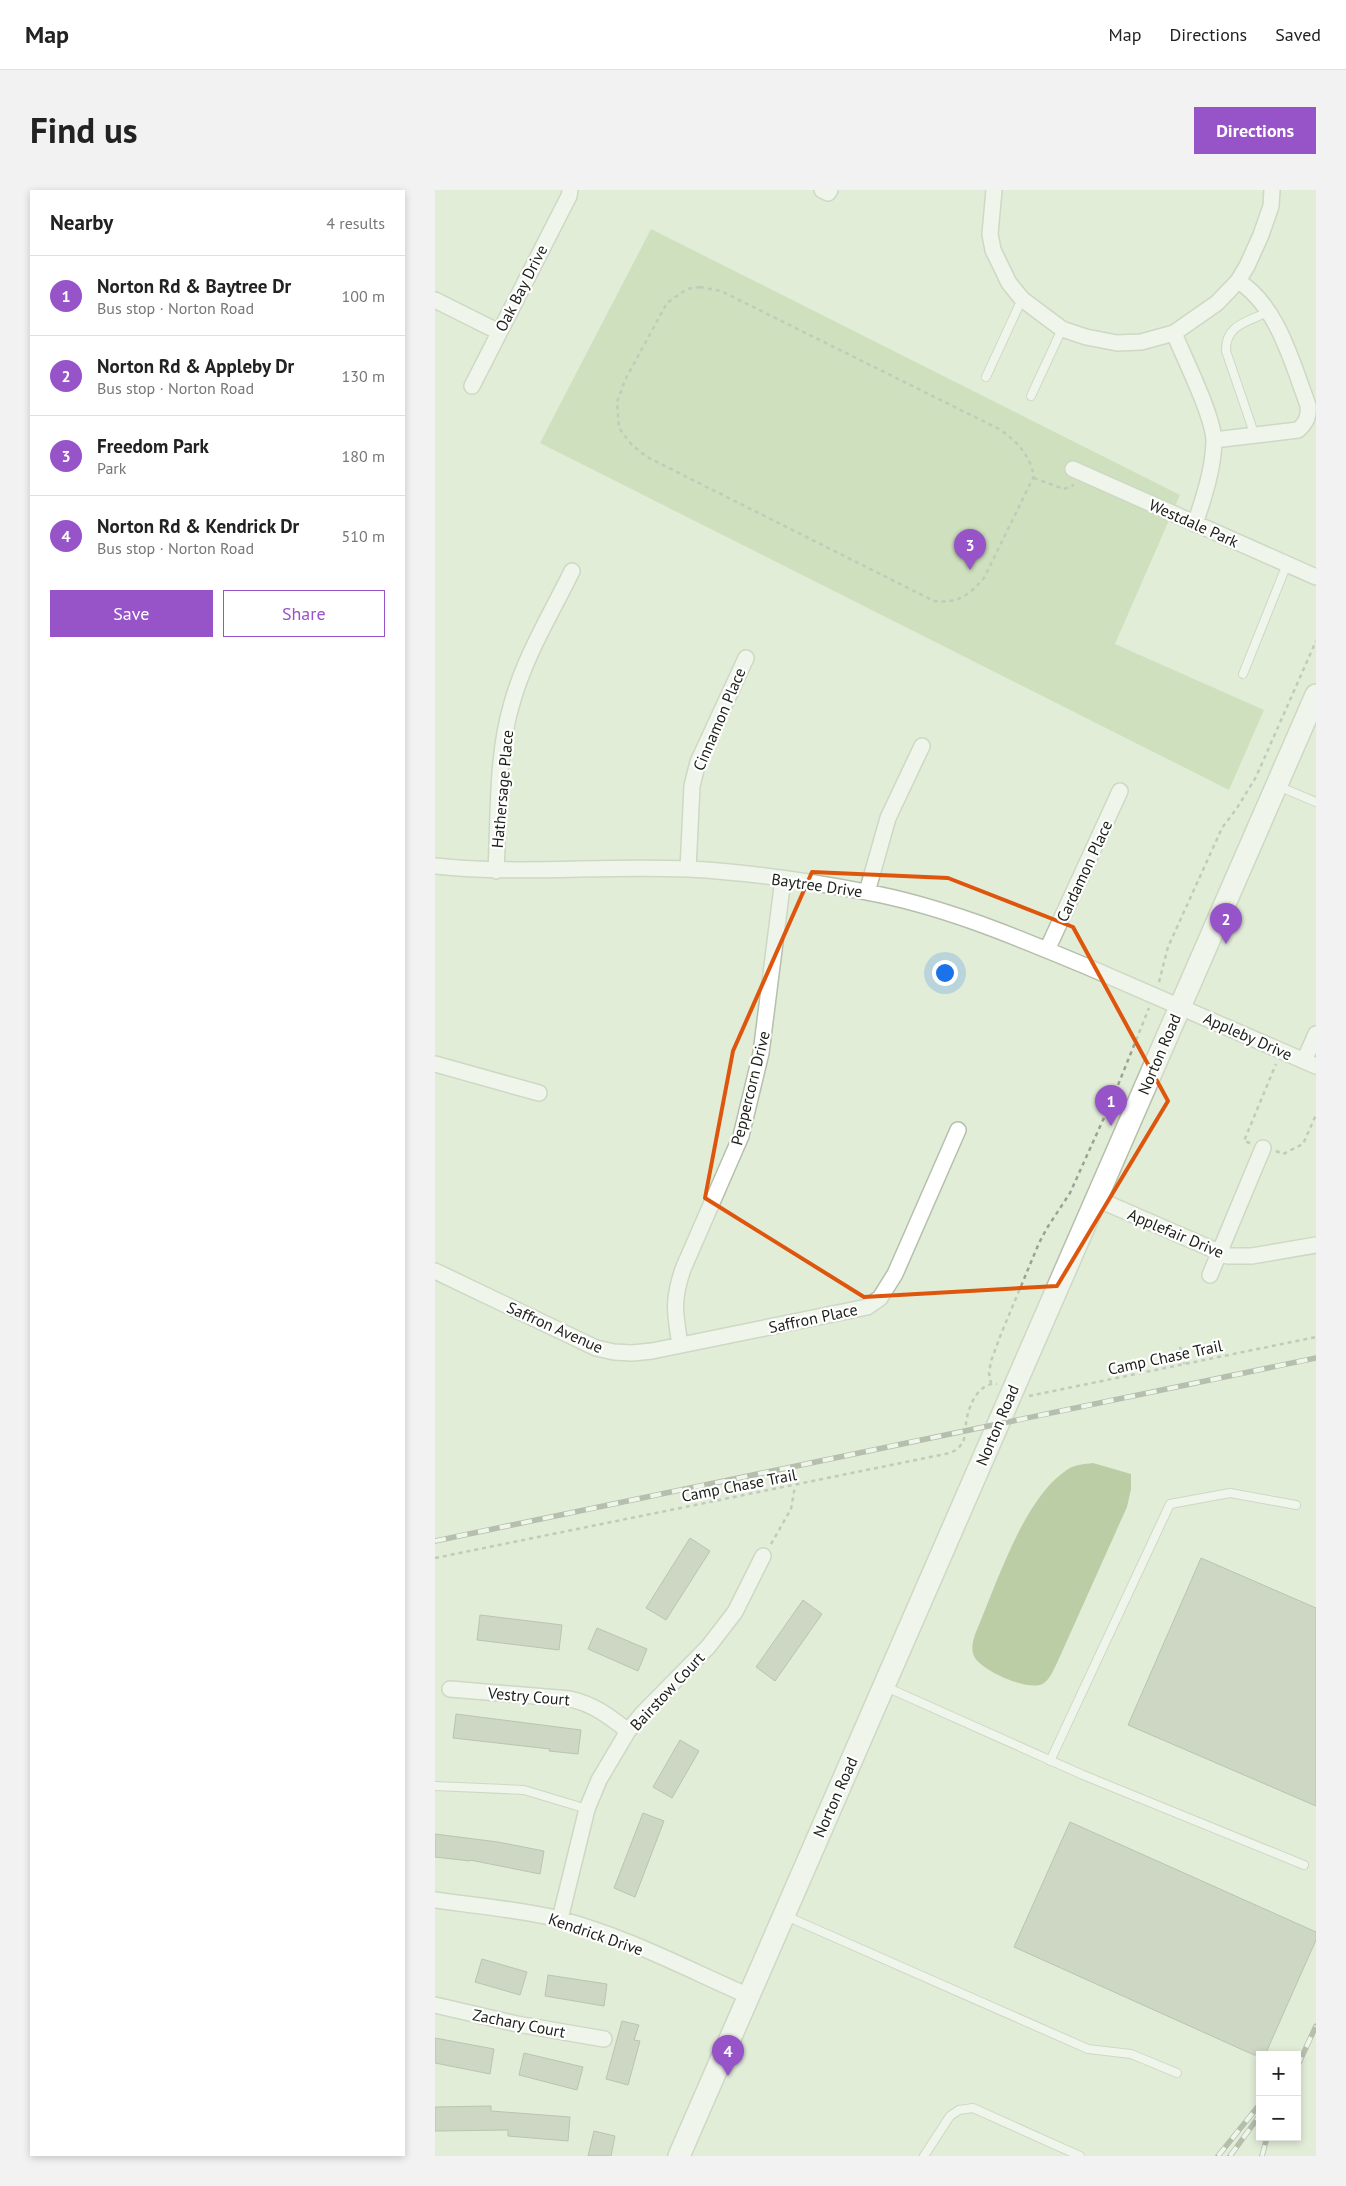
<!DOCTYPE html>
<html lang="en">
<head>
<meta charset="utf-8">
<style>
  :root { --surface:#fff; --page:#f2f2f2; --text:#222; --muted:#767676; --line:#e0e0e0; --accent:#9753c8 }
  body { margin:0; font-family:"PT Sans",sans-serif; background:var(--page); color:var(--text) }
  .controls { position:absolute; right:15px; bottom:15px; display:grid; overflow:hidden; border-radius:0px; box-shadow:0 2px 8px #0003 }
  .controls button { width:45px; height:45px; display:grid; place-items:center; padding:0; border:0; border-bottom:1px solid var(--line); background:var(--surface); color:var(--text); font:25px sans-serif }
  .you { position:absolute; left:509px; top:782px; width:18px; height:18px; margin:-12px; border:4px solid #fff; border-radius:50%; background:#1a73e8; box-shadow:0 0 0 8px #1a73e833 }
  .badge { display:grid; place-items:center; width:32px; height:32px; border-radius:50%; background:var(--accent); color:#fff; font-size:16px; font-weight:700 }
  .pin { position:absolute; translate:-50% -41px; filter:drop-shadow(0 1px 2px #0008) }
  .pin::after { content:''; position:absolute; top:26px; width:18px; height:15px; background:inherit; clip-path:polygon(0 0,100% 0,50% 100%) }
  .list { margin:0; padding:0; list-style:none }
  h2 { display:flex; justify-content:space-between; align-items:center; height:65px; margin:0; padding:0 20px; font-size:21px }
  h2 small { font-size:16px; font-weight:400; color:var(--muted) }
  .list li { display:grid; grid-template-columns:32px 1fr auto; gap:15px; align-items:center; box-sizing:border-box; height:80px; padding:0 20px; border-top:1px solid var(--line) }
  .list b { display:block; font-size:19px; white-space:nowrap }
  .list p { margin:0; font-size:16px; white-space:nowrap; color:var(--muted) }
  .list em { font-size:16px; font-style:normal; color:var(--muted) }
  .actions { display:flex; gap:10px; padding:15px 20px }
  .actions a { flex:1; padding:11px 0; border:1px solid var(--accent); border-radius:0px; text-align:center; font-size:18px; color:var(--accent) }
  .actions .main { background:var(--accent); color:#fff }
  .map { position:relative; flex:none; width:881px; height:1966px; overflow:hidden; border-radius:0px }
  header { display:flex; align-items:center; gap:30px; box-sizing:border-box; height:70px; padding:0 25px; background:var(--surface); border-bottom:1px solid var(--line) }
  header strong { font-size:24px }
  nav { display:flex; gap:28px; margin-inline-start:auto; font-size:18px }
  .intro { display:flex; align-items:center; justify-content:space-between; box-sizing:border-box; height:120px; padding:0 30px }
  h1 { margin:0; font-size:35px }
  .button { padding:12px 22px; border-radius:0px; background:var(--accent); color:#fff; font-size:18px; font-weight:700 }
  main { display:flex; gap:30px; padding:0 30px }
  aside { flex:1; background:var(--surface); border-radius:0px; box-shadow:0 2px 8px #0003 }
  .map>svg:first-child { display:block }
  .green { fill:#b8d19d }
  .water { fill:#89a765 }
  .building { fill:#b3bda9; stroke:#89927f }
  .lines { fill:none; stroke-linecap:round; stroke-linejoin:round }
  .service-casing { stroke:#b5bfab; stroke-width:10 }
  .minor-casing { stroke:#b5bfab; stroke-width:18 }
  .secondary-casing { stroke:#b5bfab; stroke-width:24 }
  .path { stroke:#9aa393; stroke-width:2.5; stroke-dasharray:4 4; stroke-linecap:butt }
  .service { stroke:#fff; stroke-width:8 }
  .minor { stroke:#fff; stroke-width:15 }
  .secondary { stroke:#fff; stroke-width:21 }
  .rail-casing { stroke:#808779; stroke-width:5.5 }
  .rail { stroke:#fff; stroke-width:4; stroke-dasharray:11; stroke-linecap:butt }
  .marked { fill:none; stroke:#de560d; stroke-width:4; stroke-linejoin:round }
  .labels { text-anchor:middle; stroke-width:4.5; stroke-linejoin:round; paint-order:stroke }
  .street-label { font-size:16px; fill:#1b1f18; stroke:#fff }
</style>
</head>
<body>
<header>
<strong>Map</strong>
<nav><a>Map</a><a>Directions</a><a>Saved</a></nav>
</header>
<div class="intro"><h1>Find us</h1><a class="button">Directions</a></div>
<main>
<aside>
<h2>Nearby<small>4 results</small></h2>
<ul class="list">
<li><span class="badge">1</span><div><b>Norton Rd &amp; Baytree Dr</b><p>Bus stop · Norton Road</p></div><em>100 m</em></li>
<li><span class="badge">2</span><div><b>Norton Rd &amp; Appleby Dr</b><p>Bus stop · Norton Road</p></div><em>130 m</em></li>
<li><span class="badge">3</span><div><b>Freedom Park</b><p>Park</p></div><em>180 m</em></li>
<li><span class="badge">4</span><div><b>Norton Rd &amp; Kendrick Dr</b><p>Bus stop · Norton Road</p></div><em>510 m</em></li>
</ul>
<div class="actions"><a class="main">Save</a><a>Share</a></div>
</aside>
<div class="map">
<svg width="881" height="1966" viewBox="0 0 881 1966">
  <rect width="100%" height="100%" fill="#e2edd8"/>
  <!-- green -->
  <path class="green" d="M216,39L745,305L680,454L829,520L794,600L105,253Z"/>
  <!-- water -->
  <path class="water" d="M658,1273L696,1284V1299L692,1317L622,1473C619,1479 615,1489 609,1493C595,1503 548,1481 540,1468C535,1460 538,1450 541,1442C561,1395 588,1311 629,1282C637,1275 648,1274 658,1273Z"/>
  <!-- building -->
  <path class="building" d="M255,1348L275,1361L231,1430L211,1418Z
    M766,1368L881,1418V1616L693,1535Z
    M368,1410L387,1424L340,1491L321,1477Z
    M45,1425L127,1435L124,1460L42,1450Z
    M162,1438L212,1459L203,1481L153,1459Z
    M21,1524L146,1540L143,1564L114,1561L115,1559L18,1548Z
    M245,1550L264,1561L237,1608L218,1597Z
    M208,1623L229,1631L200,1707L179,1698Z
    M635,1632L881,1742V1750L830,1865H819L579,1757Z
    M0,1644L63,1652L109,1661L105,1684L35,1670V1671L0,1667Z
    M47,1769L92,1782L85,1805L40,1792Z
    M113,1785L172,1794L169,1816L110,1806Z
    M187,1831L204,1835L199,1850L205,1851L193,1895L171,1889Z
    M0,1848L59,1859L55,1884L0,1873Z
    M89,1863L148,1877L142,1900L84,1885Z
    M56,1916V1921L135,1927L133,1951L73,1946V1940L0,1941V1917Z
    M159,1941L180,1946L176,1966H153Z"/>
  <g class="lines">
    <!-- service casing -->
    <g class="service-casing">
      <path id="service" d="M551,187L587,109
        M596,206L627,139
        M820,246L791,161C790,135 812,132 833,122
        M808,484L852,374
        M843,596L881,612
        M451,1497L648,1585L869,1675
        M615,1571L735,1314L795,1303L861,1315
        M0,1596L89,1600L152,1619
        M351,1726L653,1859L696,1864L742,1883
        M489,1966L515,1926L524,1920L538,1918L645,1966"/>
    </g>
    <!-- minor casing -->
    <g class="minor-casing">
      <path id="minor" d="M387,0L393,3L395,0
        M559,0L555,44L558,60L574,93L587,109L627,139L651,147L682,153L706,152L739,143L782,113L803,91L812,76L826,45L836,16L837,0
        M0,110L64,142
        M739,143C749,168 779,227 779,252C778,280 769,307 760,334
        M37,196L134,6L135,0
        M779,250L863,240C872,232 874,226 873,215C857,173 843,116 803,91
        M638,279L881,387
        M0,676C84,685 168,675 253,679C312,682 373,691 431,702C508,716 581,747 653,777C729,810 805,843 881,876
        M253,679L257,596L263,572L311,468
        M61,681C64,625 61,566 77,513C90,466 116,424 137,381
        M432,702L453,628L487,556
        M612,760L685,601
        M869,871L881,844
        M0,874L104,903
        M662,1009L793,1066H817L881,1055
        M0,1081L161,1158L179,1162L197,1163L217,1161L432,1117L445,1108L460,1084L523,940
        M775,1085L828,958
        M245,1155C240,1122 237,1112 248,1079L306,946L326,863L348,689
        M15,1499L135,1509C158,1514 174,1526 193,1541
        M0,1710C41,1716 83,1719 124,1729C190,1746 252,1779 314,1806
        M125,1729L152,1619L164,1590L193,1541L207,1524L273,1457L300,1422L328,1366
        M0,1815L82,1834L169,1849"/>
    </g>
    <!-- secondary casing -->
    <g class="secondary-casing">
      <path id="secondary" d="M244,1966L881,505"/>
    </g>
    <!-- path -->
    <path class="path" d="M265,97L286,101L564,239C583,252 594,264 599,286L549,388C534,405 523,414 499,411L212,267L197,255L184,238L182,212L191,188L232,113L252,99Z
      M599,288L629,299L639,295
      M724,792L733,757L787,638L802,618L821,587L881,451
      M815,953L809,951L841,874
      M841,961L848,964L868,954L881,925
      M745,1157L749,1174
      M556,1194L554,1183L556,1171L566,1144L604,1053L612,1038L635,1003L677,910L714,818
      M594,1206L881,1147
      M336,1354L356,1319L360,1296
      M0,1368L515,1263C519,1261 523,1259 525,1256C531,1250 530,1241 531,1233C533,1217 543,1192 562,1194"/>
    <!-- service -->
    <use href="#service" class="service"/>
    <!-- minor -->
    <use href="#minor" class="minor"/>
    <!-- secondary -->
    <use href="#secondary" class="secondary"/>
    <!-- rail casing -->
    <g class="rail-casing">
      <path id="rail" d="M0,1351L881,1168
        M862,1877L881,1836
        M783,1966L825,1914
        M795,1966L825,1925
        M827,1966L832,1947"/>
    </g>
    <!-- rail -->
    <use href="#rail" class="rail"/>
  </g>
  <!-- marked area -->
  <path d="M0 0H881V1966H0ZM377,682L513,688L638,737L733,911L622,1096L429,1107L270,1008L298,861Z" fill="#e2edd8" fill-opacity=".55" fill-rule="evenodd"/>
  <path class="marked" d="M377,682L513,688L638,737L733,911L622,1096L429,1107L270,1008L298,861Z"/>
  <g class="labels">
    <!-- street labels -->
    <g class="street-label">
      <text transform="translate(86 98) rotate(-63)" y="6">Oak Bay Drive</text>
      <text transform="translate(759 333) rotate(24)" y="6">Westdale Park</text>
      <text transform="translate(284 529) rotate(-67)" y="6">Cinnamon Place</text>
      <text transform="translate(67 599) rotate(-85)" y="6">Hathersage Place</text>
      <text transform="translate(649 681) rotate(-65)" y="6">Cardamon Place</text>
      <text transform="translate(382 695) rotate(8)" y="6">Baytree Drive</text>
      <text transform="translate(813 846) rotate(24)" y="6">Appleby Drive</text>
      <text transform="translate(724 864) rotate(-67)" y="6">Norton Road</text>
      <text transform="translate(315 898) rotate(-76)" y="6">Peppercorn Drive</text>
      <text transform="translate(741 1043) rotate(23)" y="6">Applefair Drive</text>
      <text transform="translate(378 1128) rotate(-12)" y="6">Saffron Place</text>
      <text transform="translate(120 1137) rotate(24)" y="6">Saffron Avenue</text>
      <text transform="translate(730 1167) rotate(-12)" y="6">Camp Chase Trail</text>
      <text transform="translate(562 1235) rotate(-67)" y="6">Norton Road</text>
      <text transform="translate(304 1295) rotate(-11)" y="6">Camp Chase Trail</text>
      <text transform="translate(232 1501) rotate(-47)" y="6">Bairstow Court</text>
      <text transform="translate(94 1506) rotate(5)" y="6">Vestry Court</text>
      <text transform="translate(400 1607) rotate(-66)" y="6">Norton Road</text>
      <text transform="translate(161 1744) rotate(19)" y="6">Kendrick Drive</text>
      <text transform="translate(84 1833) rotate(11)" y="6">Zachary Court</text>
    </g>
  </g>
</svg>
<div class="controls">
<button>+</button>
<button>−</button>
</div>
<div class="you"></div>
<div class="pin badge" style="left:676px;top:936px">1</div>
<div class="pin badge" style="left:791px;top:754px">2</div>
<div class="pin badge" style="left:535px;top:380px">3</div>
<div class="pin badge" style="left:293px;top:1886px">4</div>
</div>
</main>
</body>
</html>
